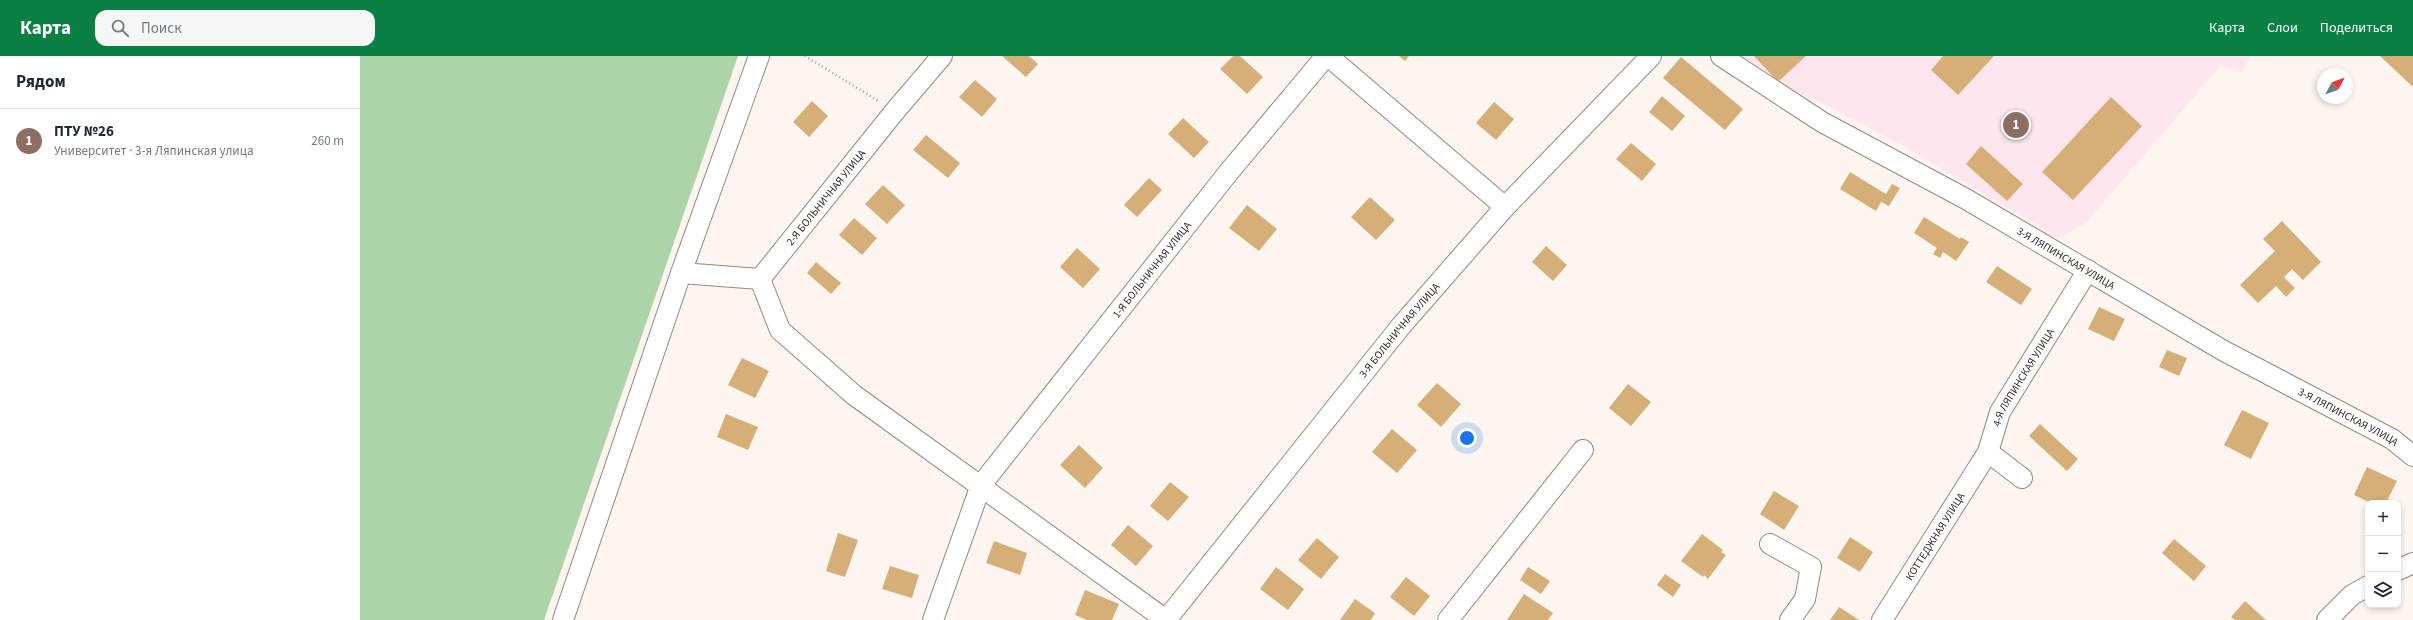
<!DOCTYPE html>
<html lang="ru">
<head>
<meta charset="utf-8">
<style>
  :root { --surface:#fff; --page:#f6f6f7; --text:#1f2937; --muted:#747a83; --line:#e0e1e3; --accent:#0b8043 }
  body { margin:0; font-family:"Source Sans 3",sans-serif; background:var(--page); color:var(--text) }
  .controls { position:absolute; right:12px; bottom:12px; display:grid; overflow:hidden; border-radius:8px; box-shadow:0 2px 6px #0003 }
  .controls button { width:36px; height:36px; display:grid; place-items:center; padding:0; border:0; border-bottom:1px solid var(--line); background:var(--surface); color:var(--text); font:20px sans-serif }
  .compass { position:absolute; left:1957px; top:12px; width:36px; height:36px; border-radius:50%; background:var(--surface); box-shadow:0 2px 6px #0003; rotate:49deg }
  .you { position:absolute; left:1107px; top:382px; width:14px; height:14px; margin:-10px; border:3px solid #fff; border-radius:50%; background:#1a73e8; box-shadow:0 0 0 6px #1a73e833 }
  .badge { display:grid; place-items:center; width:26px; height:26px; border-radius:50%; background:var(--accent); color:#fff; font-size:13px; font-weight:700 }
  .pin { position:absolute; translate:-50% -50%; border:2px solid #fff; box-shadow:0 1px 4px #0006 }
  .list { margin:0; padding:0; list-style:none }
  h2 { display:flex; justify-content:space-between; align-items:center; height:52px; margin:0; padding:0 16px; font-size:17px }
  h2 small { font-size:13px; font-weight:400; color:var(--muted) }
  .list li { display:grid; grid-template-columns:26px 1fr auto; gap:12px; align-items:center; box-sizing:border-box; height:64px; padding:0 16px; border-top:1px solid var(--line) }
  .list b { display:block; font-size:15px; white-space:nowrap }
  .list p { margin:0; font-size:13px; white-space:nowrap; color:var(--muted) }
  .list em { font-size:13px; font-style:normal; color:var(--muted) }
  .icon { flex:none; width:22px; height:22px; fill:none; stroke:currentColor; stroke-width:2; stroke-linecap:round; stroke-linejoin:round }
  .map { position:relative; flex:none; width:2053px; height:564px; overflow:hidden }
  header { display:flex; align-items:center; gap:24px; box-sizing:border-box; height:56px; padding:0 20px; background:var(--accent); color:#fff }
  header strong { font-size:19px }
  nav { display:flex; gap:22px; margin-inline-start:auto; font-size:14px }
  .search { width:280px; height:36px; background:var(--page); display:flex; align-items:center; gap:10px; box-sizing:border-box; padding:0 14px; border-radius:12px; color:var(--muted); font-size:15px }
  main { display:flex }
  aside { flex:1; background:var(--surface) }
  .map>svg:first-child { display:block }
  .education { fill:#fee5ee }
  .green { fill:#add3a9 }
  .building { fill:#d5af77 }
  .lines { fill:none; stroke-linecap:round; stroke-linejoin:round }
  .minor-casing { stroke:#99887e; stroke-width:22 }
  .path { stroke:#a49d98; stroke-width:2.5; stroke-dasharray:1 3; stroke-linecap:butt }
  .minor { stroke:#fff; stroke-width:20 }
  .labels { text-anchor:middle; stroke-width:3; stroke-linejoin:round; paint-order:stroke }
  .street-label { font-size:11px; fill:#312a26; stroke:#fcf5f0 }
</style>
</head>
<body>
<header>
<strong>Карта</strong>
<div class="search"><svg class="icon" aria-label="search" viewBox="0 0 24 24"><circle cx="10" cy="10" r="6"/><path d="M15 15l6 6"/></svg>Поиск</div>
<nav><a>Карта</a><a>Слои</a><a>Поделиться</a></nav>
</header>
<main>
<aside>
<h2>Рядом<small></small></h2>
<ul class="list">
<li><span class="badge" style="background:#8d6e63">1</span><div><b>ПТУ №26</b><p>Университет · 3-я Ляпинская улица</p></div><em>260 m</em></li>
</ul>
</aside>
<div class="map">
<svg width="2053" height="564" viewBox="0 0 2053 564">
  <rect width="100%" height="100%" fill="#fcf5f0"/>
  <!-- education -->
  <path class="education" d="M1381,0H1890L1881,17L1860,10L1726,167L1699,182L1547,92L1458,45L1415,28Z"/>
  <!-- green -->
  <path class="green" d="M0,0H378L184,564H0Z"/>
  <!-- building -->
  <path class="building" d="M642,0H669L678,8L666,21Z
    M873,0H880L903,21L887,38L860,13Z
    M1039,0H1049L1045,5Z
    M1394,0H1446L1418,26Z
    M1583,0H1634L1598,39L1571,14Z
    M2020,0H2053V31Z
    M1321,1L1383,53L1365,74L1303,22Z
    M615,24L637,43L622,61L599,41Z
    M1302,40L1325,60L1312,75L1289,56Z
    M1751,41L1782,70L1713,144L1682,116Z
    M452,45L468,60L449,81L433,66Z
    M1134,46L1154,63L1136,84L1116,67Z
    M823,62L849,86L834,102L808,78Z
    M566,79L600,107L588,122L553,94Z
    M1271,87L1296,108L1282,125L1256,103Z
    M1621,90L1663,128L1647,145L1606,108Z
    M1490,116L1526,138L1532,128L1540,132L1529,150L1521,146L1516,155L1480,133Z
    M789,122L802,134L777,161L764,149Z
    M523,129L545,149L527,168L505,148Z
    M1010,141L1035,164L1016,184L991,161Z
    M887,149L917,173L899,195L869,172Z
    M1564,161L1600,183L1601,181L1609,186L1596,205L1583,196L1580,202L1573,198L1577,192L1554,177Z
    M494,162L517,182L502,199L479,179Z
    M1922,165L1961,206L1943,224L1932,213L1924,221L1935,232L1926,241L1916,230L1898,247L1880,229L1915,195L1903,183Z
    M1186,190L1207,209L1193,225L1172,206Z
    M717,192L740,213L723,232L700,211Z
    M456,206L481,227L471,238L447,217Z
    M1637,210L1672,233L1661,249L1626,226Z
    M1739,251L1765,263L1754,285L1728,273Z
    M1807,294L1827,302L1819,320L1799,311Z
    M382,302L409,315L395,342L368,329Z
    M1077,327L1101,348L1081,371L1057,349Z
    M1268,328L1291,346L1271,370L1249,352Z
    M1882,354L1909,367L1891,403L1864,389Z
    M366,358L398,371L388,394L357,381Z
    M1680,368L1718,403L1707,415L1669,380Z
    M1032,373L1057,394L1037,417L1012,396Z
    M719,389L743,412L725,432L700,409Z
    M2007,411L2037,425L2026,447H2011L1994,439Z
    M810,426L829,441L808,465L790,450Z
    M1414,435L1439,450L1424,474L1400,458Z
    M768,469L793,490L776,510L751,489Z
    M478,477L498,484L485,521L466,515Z
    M1342,478L1363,494L1361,496L1366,499L1348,523L1344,519L1343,521L1321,505Z
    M1490,481L1513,496L1500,516L1477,502Z
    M957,482L979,501L961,523L938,504Z
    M1814,483L1846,510L1834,525L1802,497Z
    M634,485L667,497L660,519L626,507Z
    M530,510L559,519L552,542L522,533Z
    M916,511L944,533L928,554L900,533Z
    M1168,511L1190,525L1181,538L1160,524Z
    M1305,518L1321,529L1313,541L1297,529Z
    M1046,521L1070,540L1054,560L1030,541Z
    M725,534L759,548L752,564H727L715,559Z
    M1164,538L1193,557L1188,564H1147Z
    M995,543L1015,557L1011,564H980Z
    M1885,545L1906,564H1875L1871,561Z
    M1479,551L1499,564H1470Z"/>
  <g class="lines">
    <!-- minor casing -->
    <g class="minor-casing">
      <g id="minor">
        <path d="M968,0L1145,151"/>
        <path id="s1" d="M1361,0L1462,66L1606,143L1864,295L2032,383L2053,400"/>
        <path id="s2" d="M321,217L400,223L535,55L582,0"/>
        <path d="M400,223L420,274L494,339L806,564"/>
        <path id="s3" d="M1662,422L1628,396L1640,356L1728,214"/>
        <path d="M1410,488L1451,511L1445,543L1430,564"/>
        <path d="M2038,514L2053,507"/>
        <path d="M203,564L321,217L399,0"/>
        <path id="s4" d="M573,564L621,429L868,117L966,0"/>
        <path id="s5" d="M806,564L1041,270L1145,151L1291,0"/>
        <path d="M1088,564L1223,394"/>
        <path id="s6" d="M1522,564L1628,396"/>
        <path d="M1967,564L1992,539L2008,530"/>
      </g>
    </g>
    <!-- path -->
    <path class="path" d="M445,0L520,46"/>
    <!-- minor -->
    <use href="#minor" class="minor"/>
  </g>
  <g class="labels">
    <!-- street labels -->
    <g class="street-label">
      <text dy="4" stroke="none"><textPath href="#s2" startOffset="184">2-Я БОЛЬНИЧНАЯ УЛИЦА</textPath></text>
      <text dy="4" stroke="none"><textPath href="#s1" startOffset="400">3-Я ЛЯПИНСКАЯ УЛИЦА</textPath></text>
      <text dy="4" stroke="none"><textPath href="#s4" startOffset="418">1-Я БОЛЬНИЧНАЯ УЛИЦА</textPath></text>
      <text dy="4" stroke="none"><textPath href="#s5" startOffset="372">3-Я БОЛЬНИЧНАЯ УЛИЦА</textPath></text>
      <text dy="4" stroke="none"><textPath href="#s3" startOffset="126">4-Я ЛЯПИНСКАЯ УЛИЦА</textPath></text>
      <text dy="4" stroke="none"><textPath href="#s1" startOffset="724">3-Я ЛЯПИНСКАЯ УЛИЦА</textPath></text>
      <text dy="4" stroke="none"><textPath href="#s6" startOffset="99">КОТТЕДЖНАЯ УЛИЦА</textPath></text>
    </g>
  </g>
</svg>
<div class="controls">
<button>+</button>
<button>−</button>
<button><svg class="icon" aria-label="layers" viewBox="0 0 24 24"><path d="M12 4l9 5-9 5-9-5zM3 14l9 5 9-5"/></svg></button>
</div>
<svg class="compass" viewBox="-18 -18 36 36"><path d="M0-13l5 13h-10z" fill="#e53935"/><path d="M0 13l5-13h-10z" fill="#747a83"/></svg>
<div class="you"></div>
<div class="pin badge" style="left:1656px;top:69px;background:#8d6e63">1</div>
</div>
</main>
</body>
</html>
